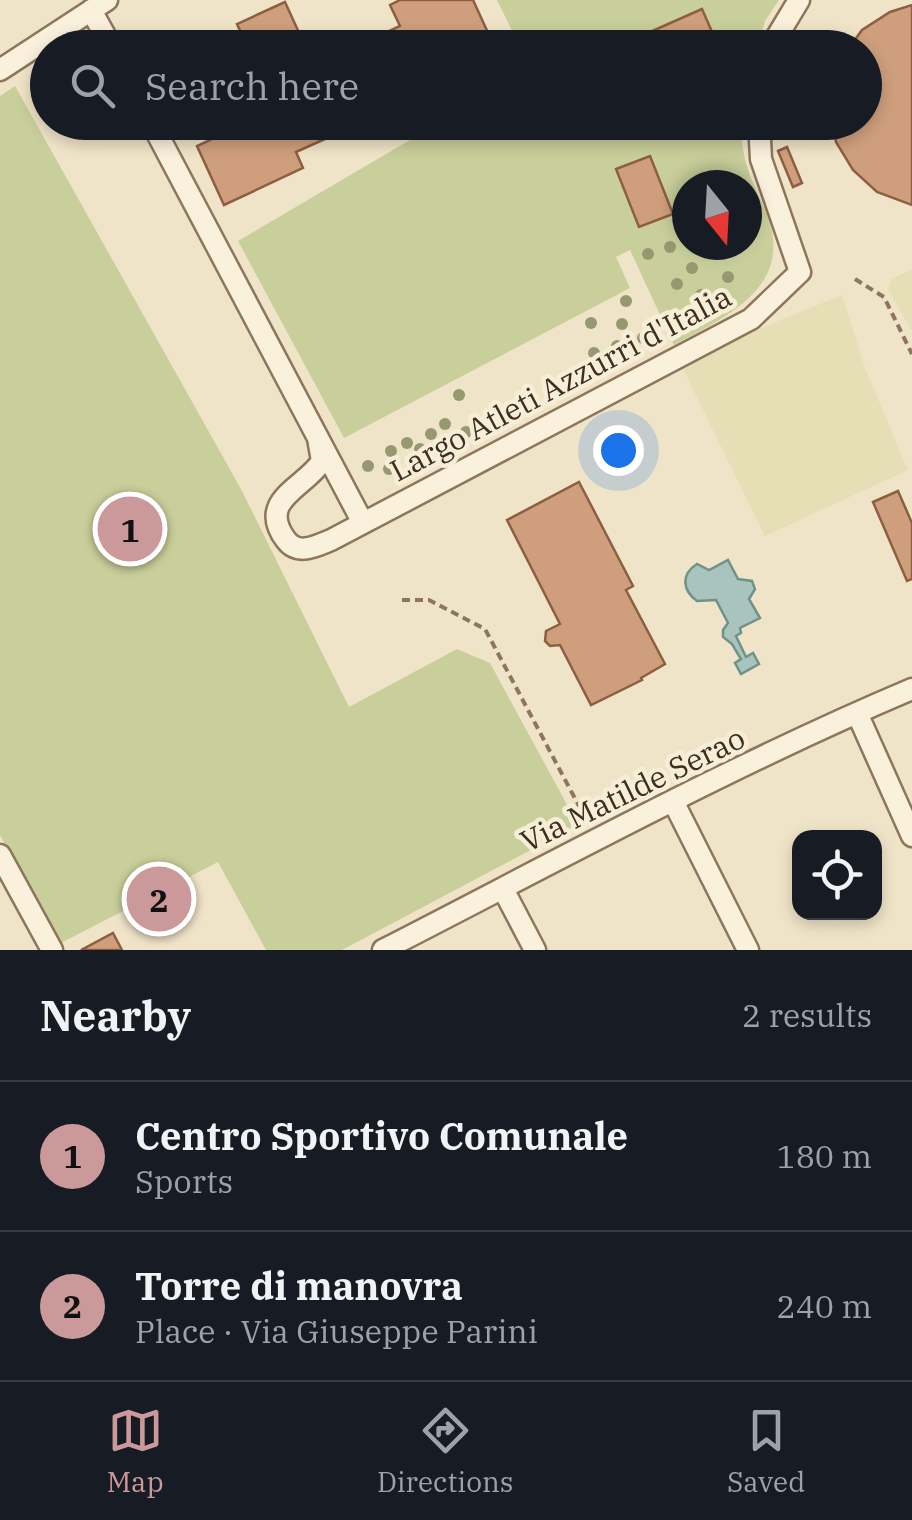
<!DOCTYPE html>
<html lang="en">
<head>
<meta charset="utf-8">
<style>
  :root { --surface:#171b24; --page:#242831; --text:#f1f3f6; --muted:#9ea1a6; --line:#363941; --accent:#cc999b }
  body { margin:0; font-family:"IBM Plex Serif",serif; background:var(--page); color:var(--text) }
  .controls { position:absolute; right:30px; bottom:30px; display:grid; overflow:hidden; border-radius:20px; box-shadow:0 5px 15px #0003 }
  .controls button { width:90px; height:90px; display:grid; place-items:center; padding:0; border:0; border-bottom:2px solid var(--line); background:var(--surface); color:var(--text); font:50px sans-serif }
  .compass { position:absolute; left:672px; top:170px; width:90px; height:90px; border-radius:50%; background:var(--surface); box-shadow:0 5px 15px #0003; rotate:162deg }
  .you { position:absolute; left:618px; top:450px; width:35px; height:35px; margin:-25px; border:8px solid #fff; border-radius:50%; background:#1a73e8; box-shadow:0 0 0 15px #1a73e833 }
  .badge { display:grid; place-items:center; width:65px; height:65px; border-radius:50%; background:var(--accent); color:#111; font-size:32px; font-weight:700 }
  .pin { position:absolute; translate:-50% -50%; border:5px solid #fff; box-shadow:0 2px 10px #0006 }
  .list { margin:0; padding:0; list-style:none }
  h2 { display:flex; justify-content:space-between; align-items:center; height:130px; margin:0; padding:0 40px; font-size:42px }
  h2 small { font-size:32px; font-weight:400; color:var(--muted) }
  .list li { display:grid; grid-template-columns:65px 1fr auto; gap:30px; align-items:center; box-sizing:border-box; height:150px; padding:0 40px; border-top:2px solid var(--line) }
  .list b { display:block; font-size:38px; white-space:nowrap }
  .list p { margin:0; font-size:32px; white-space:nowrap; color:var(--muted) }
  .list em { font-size:32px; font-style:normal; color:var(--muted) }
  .icon { flex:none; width:55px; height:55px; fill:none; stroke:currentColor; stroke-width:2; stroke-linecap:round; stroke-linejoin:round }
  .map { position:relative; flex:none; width:912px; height:950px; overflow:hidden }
  .search { position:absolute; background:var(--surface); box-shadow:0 5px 15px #0003; left:30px; right:30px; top:30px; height:110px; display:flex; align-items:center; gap:25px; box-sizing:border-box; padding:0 35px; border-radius:55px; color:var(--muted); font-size:38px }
  .sheet { height:430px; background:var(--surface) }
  nav { display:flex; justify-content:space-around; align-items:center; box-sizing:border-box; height:140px; border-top:2px solid var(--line); background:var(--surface); font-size:28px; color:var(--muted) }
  nav a { display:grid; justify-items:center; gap:5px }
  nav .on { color:var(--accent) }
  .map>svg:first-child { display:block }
  .farmland { fill:#e6deb5 }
  .green { fill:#c9cf9b; fill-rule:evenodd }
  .water { fill:#a9c4bc; stroke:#6f938a; stroke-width:2.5 }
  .building { fill:#cf9f7d; stroke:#8d5f41; stroke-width:2.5 }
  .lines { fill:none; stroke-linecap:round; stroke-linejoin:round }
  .minor-casing { stroke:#8d765c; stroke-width:25 }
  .path { stroke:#8d765c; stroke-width:4; stroke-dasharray:8 5; stroke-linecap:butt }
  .minor { stroke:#faf1dc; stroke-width:20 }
  .tree { fill:#96986f }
  .labels { text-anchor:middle; stroke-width:9; stroke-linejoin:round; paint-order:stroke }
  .street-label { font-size:30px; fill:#3d2e20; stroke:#f7eed8 }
</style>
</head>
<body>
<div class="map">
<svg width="912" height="950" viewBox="0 0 912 950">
  <rect width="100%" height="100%" fill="#f0e4c8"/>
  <!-- farmland -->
  <path class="farmland" d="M912,270V331L888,290L892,278Z
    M842,295L865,368L908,470L765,536L682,367L761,328Z"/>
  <!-- green -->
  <path class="green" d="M497,0H779L765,21L757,48L520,47Z
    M15,86L241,489L349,707L457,649L490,663L578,825L342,950H266L218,862L59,944L0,835V96Z
    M742,122C739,151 750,178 762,203C801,283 732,314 674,345L630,250L616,257L630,288L344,438L238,241L439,123ZM687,185H747V245H687Z"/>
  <!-- water -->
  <path class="water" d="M728,560L738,579L752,581L755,589L749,599L760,618L740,628L741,633L736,636L746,657L753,653L759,664L741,674L735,663L741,659L732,644L723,637V630L728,623L716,600L697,601C682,590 681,574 697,564L709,570Z"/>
  <!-- building -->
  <path class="building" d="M400,0H473L495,48H354L400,26L390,5Z
    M285,2L306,48H248L237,24Z
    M912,5V205L877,192L853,170L836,142L832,122H864V48H849L862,30L890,12Z
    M702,9L719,48H614Z
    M248,122H331L336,134L296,152L303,168L224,205L197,146Z
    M787,147L802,183L793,187L778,151Z
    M650,156L673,214L639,227L616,169Z
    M579,482L633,586L626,590L665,664L641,678L642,680L591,705L560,645L550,646L545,641L546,631L560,624L507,520Z
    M898,491L912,523V579L907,581L873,502Z
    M166,889L172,900L153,910L147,899Z
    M113,933L122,950H81Z"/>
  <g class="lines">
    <!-- minor casing -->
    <g class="minor-casing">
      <path id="minor" d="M91,10L112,48
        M770,48L799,0
        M0,70L107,0
        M151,122L363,523
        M318,438L322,461C305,488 256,500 286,540C298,556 316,546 331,540L751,319L800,272L761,159L759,122
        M857,713L912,836
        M674,803L748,950
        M0,855L52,950
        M503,889L535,950
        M383,950C557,861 732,765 912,689"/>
    </g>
    <!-- path -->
    <path class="path" d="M855,279L884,297L912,354
      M402,600H429L485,629L588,823"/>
    <!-- minor -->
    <use href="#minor" class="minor"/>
  </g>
  <!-- trees -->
  <g class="tree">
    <circle cx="670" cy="247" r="6"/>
    <circle cx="648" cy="254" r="6"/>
    <circle cx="692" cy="268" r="6"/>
    <circle cx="728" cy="277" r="6"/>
    <circle cx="677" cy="284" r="6"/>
    <circle cx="701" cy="295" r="6"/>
    <circle cx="626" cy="301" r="6"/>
    <circle cx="591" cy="323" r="6"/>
    <circle cx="622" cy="324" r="6"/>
    <circle cx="643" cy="338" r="6"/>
    <circle cx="617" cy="346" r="6"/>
    <circle cx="594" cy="353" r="6"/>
    <circle cx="459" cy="395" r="6"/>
    <circle cx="445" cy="424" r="6"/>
    <circle cx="466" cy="432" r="6"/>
    <circle cx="431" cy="434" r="6"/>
    <circle cx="407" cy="443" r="6"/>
    <circle cx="448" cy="448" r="6"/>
    <circle cx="420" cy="449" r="6"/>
    <circle cx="391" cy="451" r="6"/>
    <circle cx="424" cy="463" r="6"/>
    <circle cx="368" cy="466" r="6"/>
    <circle cx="389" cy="469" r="6"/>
  </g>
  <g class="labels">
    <!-- street labels -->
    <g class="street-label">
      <text transform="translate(561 384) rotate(-28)" y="10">Largo Atleti Azzurri d'Italia</text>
      <text transform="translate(633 790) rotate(-26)" y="10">Via Matilde Serao</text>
    </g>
  </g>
</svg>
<div class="controls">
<button><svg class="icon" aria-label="locate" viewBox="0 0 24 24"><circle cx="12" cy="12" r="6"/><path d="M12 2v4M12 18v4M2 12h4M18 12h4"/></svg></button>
</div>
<svg class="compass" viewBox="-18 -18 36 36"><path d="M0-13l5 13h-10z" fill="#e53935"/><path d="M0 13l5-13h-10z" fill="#9ea1a6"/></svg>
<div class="you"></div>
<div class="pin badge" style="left:130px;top:529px">1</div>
<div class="pin badge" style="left:159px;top:899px">2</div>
<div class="search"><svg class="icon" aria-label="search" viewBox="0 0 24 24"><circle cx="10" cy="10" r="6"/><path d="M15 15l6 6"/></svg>Search here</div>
</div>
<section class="sheet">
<h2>Nearby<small>2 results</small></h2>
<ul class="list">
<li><span class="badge">1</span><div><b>Centro Sportivo Comunale</b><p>Sports</p></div><em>180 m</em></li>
<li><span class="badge">2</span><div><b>Torre di manovra</b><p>Place · Via Giuseppe Parini</p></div><em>240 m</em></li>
</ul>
</section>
<nav>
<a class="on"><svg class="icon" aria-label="map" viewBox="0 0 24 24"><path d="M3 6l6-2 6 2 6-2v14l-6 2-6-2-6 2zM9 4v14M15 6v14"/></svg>Map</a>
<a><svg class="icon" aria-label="directions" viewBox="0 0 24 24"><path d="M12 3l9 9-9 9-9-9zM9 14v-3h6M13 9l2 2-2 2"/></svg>Directions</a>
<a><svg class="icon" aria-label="saved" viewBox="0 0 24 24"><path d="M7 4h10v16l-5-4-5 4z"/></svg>Saved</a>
</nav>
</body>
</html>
